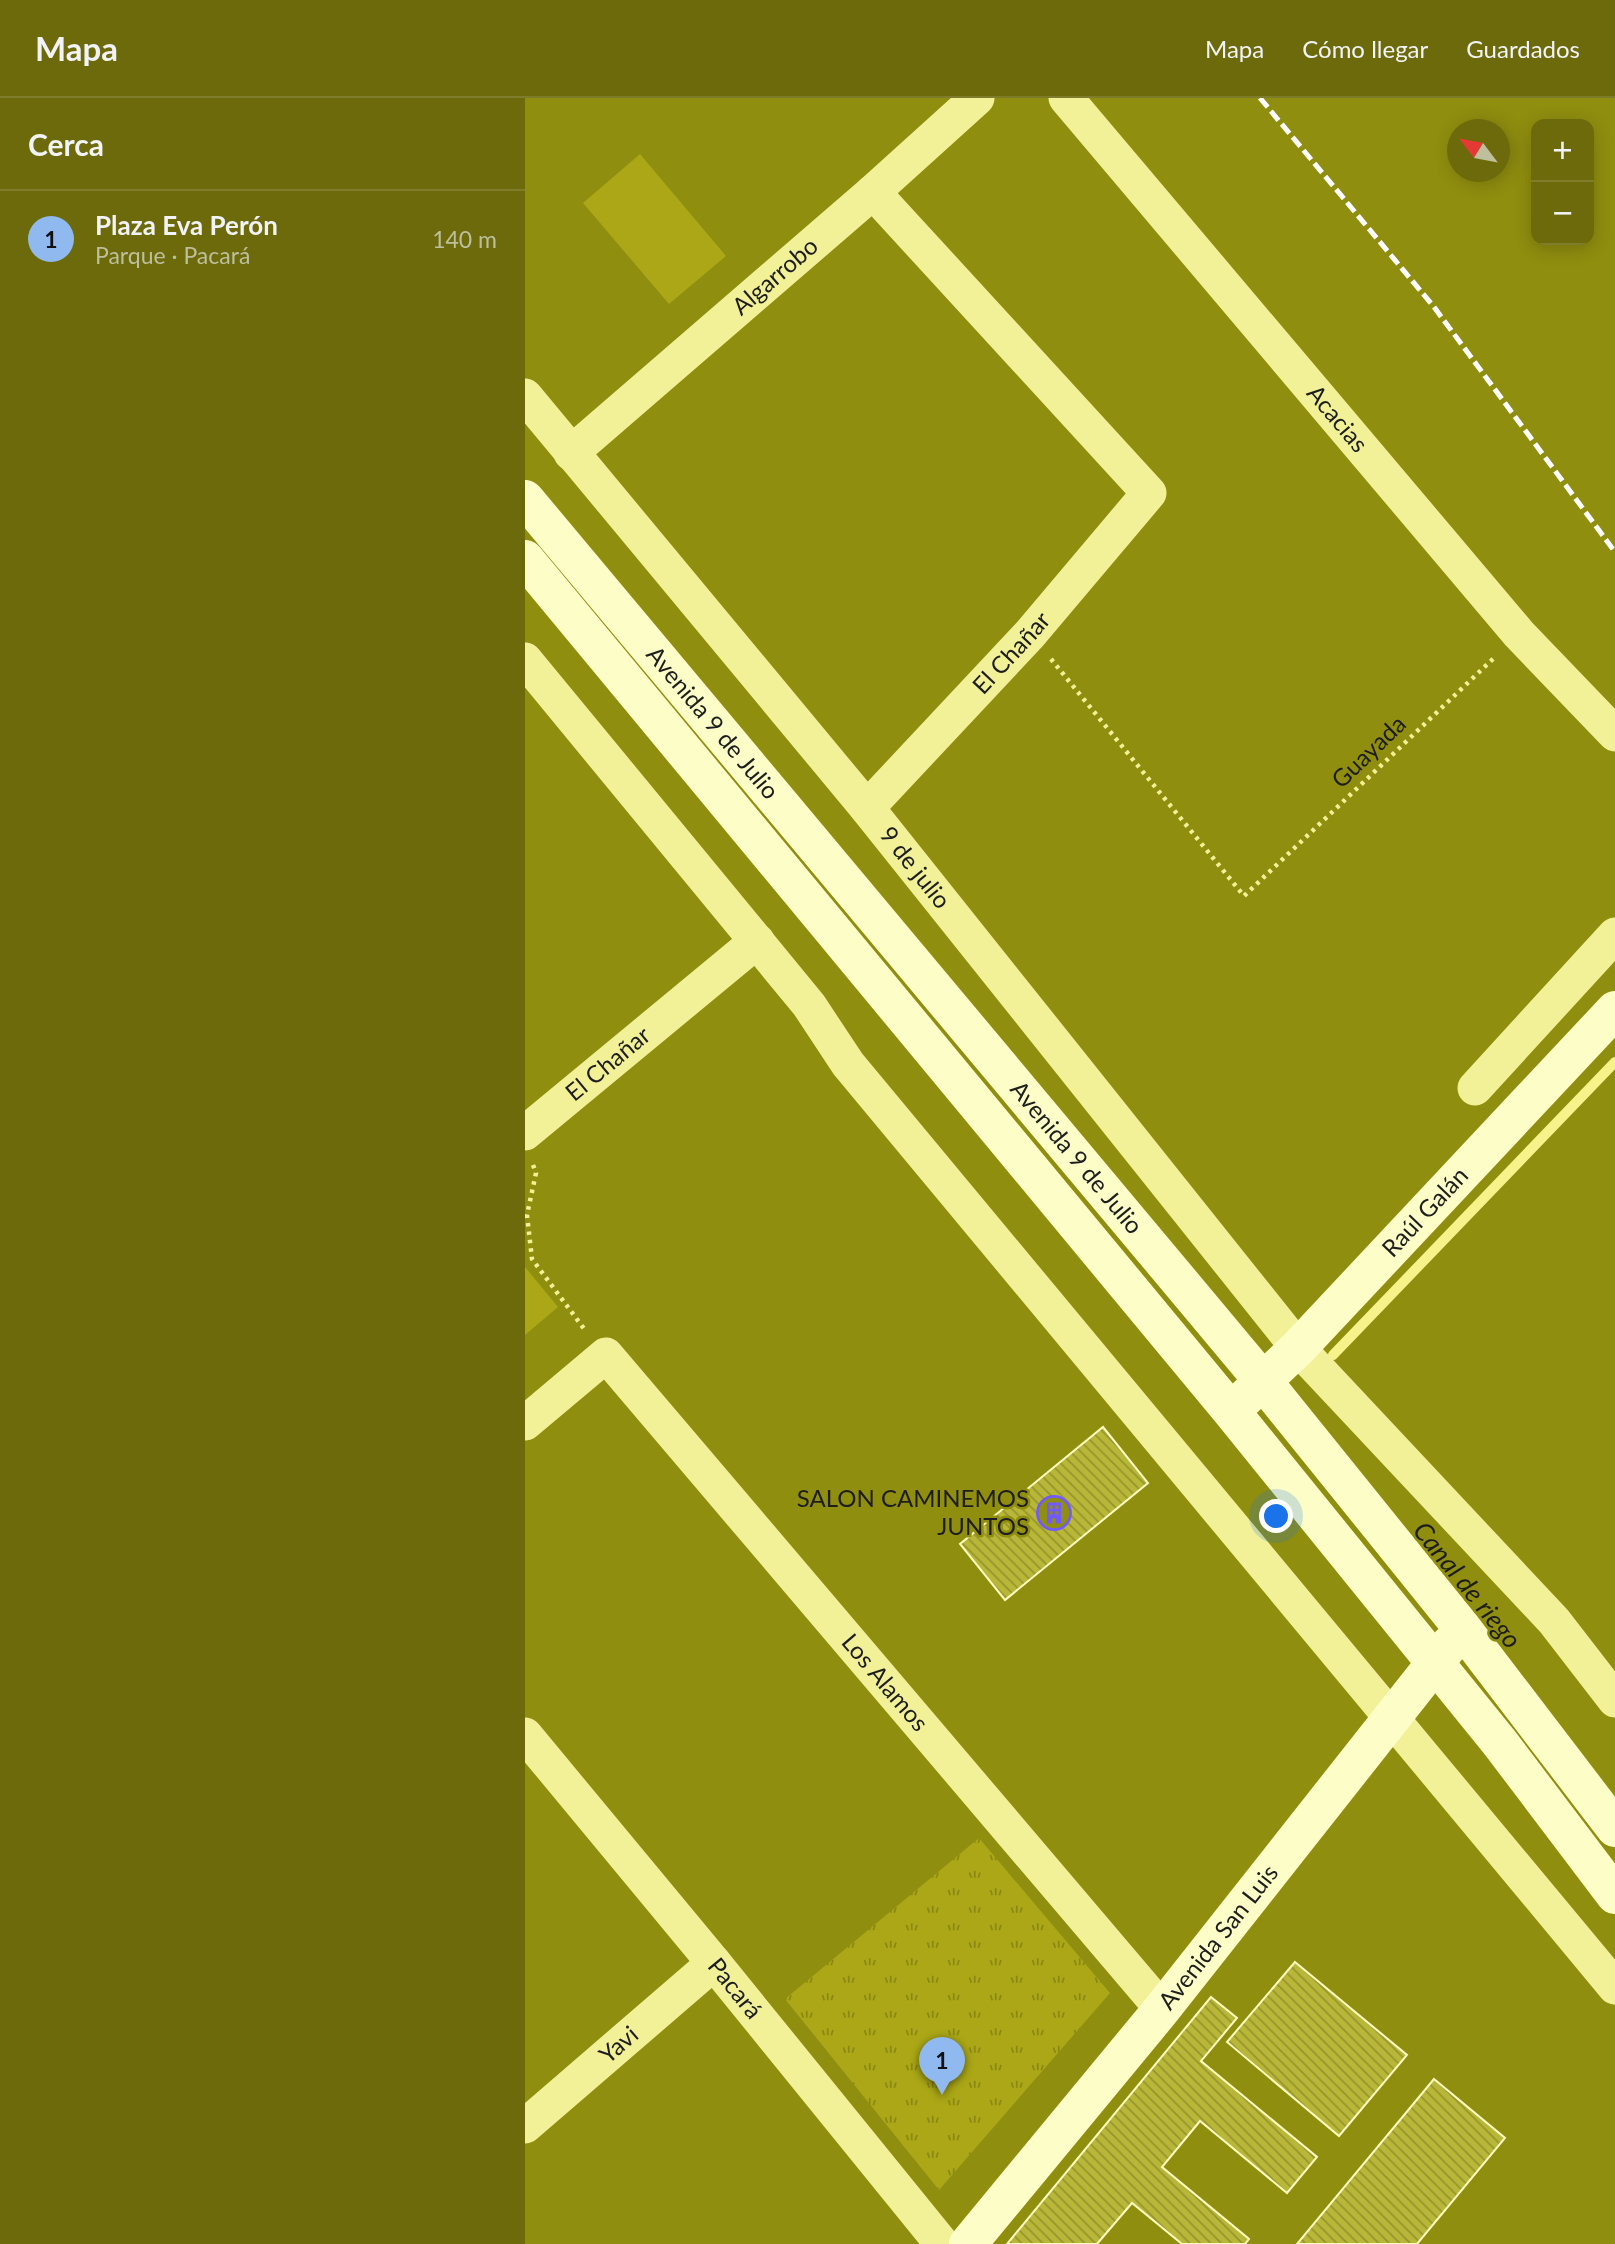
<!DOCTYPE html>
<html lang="es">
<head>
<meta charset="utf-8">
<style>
  :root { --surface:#6c6a0b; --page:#747219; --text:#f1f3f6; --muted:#bebf9d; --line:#7f7d2c; --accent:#90b9f0 }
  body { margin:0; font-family:Lato,sans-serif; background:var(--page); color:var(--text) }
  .controls { position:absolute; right:21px; top:21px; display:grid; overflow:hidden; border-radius:14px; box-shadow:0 4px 18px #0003 }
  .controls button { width:63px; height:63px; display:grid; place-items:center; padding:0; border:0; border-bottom:2px solid var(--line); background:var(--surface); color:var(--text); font:35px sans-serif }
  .compass { position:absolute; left:922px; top:21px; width:63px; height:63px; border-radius:50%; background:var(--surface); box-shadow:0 4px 18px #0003; rotate:302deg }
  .you { position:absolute; left:752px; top:1419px; width:24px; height:24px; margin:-18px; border:5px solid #fff; border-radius:50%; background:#1a73e8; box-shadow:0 0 0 10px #1a73e833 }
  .badge { display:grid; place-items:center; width:46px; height:46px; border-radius:50%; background:var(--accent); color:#111; font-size:23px; font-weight:700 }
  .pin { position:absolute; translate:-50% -58px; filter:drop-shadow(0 2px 4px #0008) }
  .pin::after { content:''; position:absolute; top:37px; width:24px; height:21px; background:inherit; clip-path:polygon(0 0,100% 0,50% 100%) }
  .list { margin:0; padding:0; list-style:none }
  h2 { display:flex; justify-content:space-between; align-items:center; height:91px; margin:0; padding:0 28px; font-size:30px }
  h2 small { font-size:23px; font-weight:400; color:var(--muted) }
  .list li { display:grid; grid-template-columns:46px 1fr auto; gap:21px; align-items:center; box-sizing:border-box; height:98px; padding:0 28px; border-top:2px solid var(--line) }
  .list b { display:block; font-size:26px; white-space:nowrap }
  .list p { margin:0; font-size:23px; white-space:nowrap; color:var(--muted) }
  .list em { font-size:23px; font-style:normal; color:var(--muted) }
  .map { position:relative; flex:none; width:1090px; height:2146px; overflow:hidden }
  header { display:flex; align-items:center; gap:42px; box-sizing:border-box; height:98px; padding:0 35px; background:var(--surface); border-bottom:2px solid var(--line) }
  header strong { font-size:33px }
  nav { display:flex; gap:38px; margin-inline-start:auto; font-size:24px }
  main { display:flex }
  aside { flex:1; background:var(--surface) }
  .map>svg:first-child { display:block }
  .grass { fill:#aba716 }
  .park { fill:url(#park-tufts) }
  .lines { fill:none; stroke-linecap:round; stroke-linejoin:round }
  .stream { stroke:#f7f38a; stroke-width:10 }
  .building { fill:url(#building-back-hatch); stroke:#fefcc0; stroke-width:2 }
  .path { stroke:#f3f198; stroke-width:4.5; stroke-dasharray:3.5 5; stroke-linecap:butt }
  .street { stroke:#f3f198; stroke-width:35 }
  .secondary { stroke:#fdfdc8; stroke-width:38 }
  .rail { stroke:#fff; stroke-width:5; stroke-dasharray:12 5; stroke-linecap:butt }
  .labels { text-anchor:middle; stroke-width:5; stroke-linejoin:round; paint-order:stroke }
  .street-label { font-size:24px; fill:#1d1d1d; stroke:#908e0f }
  .poi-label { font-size:24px; fill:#1d1d1d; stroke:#908e0f; text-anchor:end }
  .water-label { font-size:26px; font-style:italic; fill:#1d1d18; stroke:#908e0f }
</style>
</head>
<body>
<header>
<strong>Mapa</strong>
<nav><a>Mapa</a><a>Cómo llegar</a><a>Guardados</a></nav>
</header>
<main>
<aside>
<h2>Cerca<small></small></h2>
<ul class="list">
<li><span class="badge">1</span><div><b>Plaza Eva Perón</b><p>Parque · Pacará</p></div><em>140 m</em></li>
</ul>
</aside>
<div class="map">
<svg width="1090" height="2146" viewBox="0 0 1090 2146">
  <defs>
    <pattern id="park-tufts" width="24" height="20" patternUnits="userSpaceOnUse" patternTransform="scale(1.75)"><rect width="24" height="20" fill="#aba716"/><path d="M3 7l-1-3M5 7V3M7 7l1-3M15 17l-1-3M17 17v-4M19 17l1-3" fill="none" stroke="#8b8713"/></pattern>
    <pattern id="building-back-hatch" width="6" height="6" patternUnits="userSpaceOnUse" patternTransform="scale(1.75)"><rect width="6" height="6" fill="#b9b737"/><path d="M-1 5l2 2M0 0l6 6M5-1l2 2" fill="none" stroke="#96942e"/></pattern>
  </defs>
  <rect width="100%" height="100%" fill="#908e0f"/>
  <!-- grass -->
  <path class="grass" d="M115,56L201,158L144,206L58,105Z
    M0,1169L33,1209L0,1237Z"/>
  <!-- park -->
  <path class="park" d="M454,1740L585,1895L414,2092L260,1901Z"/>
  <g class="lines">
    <!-- stream -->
    <path class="stream" d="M808,1257L1090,964"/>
  </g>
  <!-- building -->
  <path class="building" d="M578,1329L623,1385L480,1502L435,1446Z
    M770,1864L882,1957L814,2038L702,1944Z
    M686,1899L712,1920L676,1963L792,2059L762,2095L675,2023L637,2069L724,2141L720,2146H657L607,2105L572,2146H482Z
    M909,1981L980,2040L892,2146H772Z"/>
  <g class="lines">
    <!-- path -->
    <path class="path" d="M526,561L719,798L971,558
      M8,1067L11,1075L2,1117L7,1161L60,1232"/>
    <!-- street -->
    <g class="street">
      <path id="s1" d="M541,0L994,536L1090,636"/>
      <path id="s2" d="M0,298L342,710L773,1250L1029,1523L1090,1602"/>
      <path id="s3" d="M46,355L348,94L452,0"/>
      <path d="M0,562L284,907L323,966L1090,1889"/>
      <path id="s4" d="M342,710L505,536L624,395L348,94"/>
      <path d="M950,990L1090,837"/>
      <path id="s5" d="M0,1035L232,843"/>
      <path id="s6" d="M0,1325L81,1257L637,1911"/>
      <path id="s7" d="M0,1637L189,1865L417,2146"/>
      <path id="s8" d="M0,2028L189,1865"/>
    </g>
    <!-- secondary -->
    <g class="secondary">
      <path id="s9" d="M0,401L738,1283L938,1531L1090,1730"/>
      <path d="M0,461L706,1313L975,1645L1090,1797"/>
      <path id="s10" d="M720,1300L773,1250L1090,912"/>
      <path id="s11" d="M443,2146L637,1911L925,1546"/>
    </g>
    <!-- rail -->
    <path class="rail" d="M735,0L909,209L1090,454"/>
  </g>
  <!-- icons -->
  <defs>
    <g id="building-ring" transform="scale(1.75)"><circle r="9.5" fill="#908e0f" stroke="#715bff" stroke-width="1.5"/><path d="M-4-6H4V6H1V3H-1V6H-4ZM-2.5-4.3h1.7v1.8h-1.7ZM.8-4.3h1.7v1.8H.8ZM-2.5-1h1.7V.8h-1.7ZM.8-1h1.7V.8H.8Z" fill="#715bff"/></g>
  </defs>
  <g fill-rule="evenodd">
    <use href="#building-ring" x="529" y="1415"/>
  </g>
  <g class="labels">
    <!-- street labels -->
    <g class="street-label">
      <text dy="8" stroke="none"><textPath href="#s3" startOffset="270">Algarrobo</textPath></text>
      <text dy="8" stroke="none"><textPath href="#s1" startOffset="420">Acacias</textPath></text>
      <text dy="8" stroke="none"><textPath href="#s4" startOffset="212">El Chañar</textPath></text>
      <text dy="8" stroke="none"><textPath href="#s9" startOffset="292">Avenida 9 de Julio</textPath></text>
      <text transform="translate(844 654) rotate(-44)" y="8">Guayada</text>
      <text dy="8" stroke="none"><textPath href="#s2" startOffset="612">9 de julio</textPath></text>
      <text dy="8" stroke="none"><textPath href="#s5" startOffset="108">El Chañar</textPath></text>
      <text dy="8" stroke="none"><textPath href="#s9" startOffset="859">Avenida 9 de Julio</textPath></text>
      <text dy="8" stroke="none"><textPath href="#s10" startOffset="259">Raúl Galán</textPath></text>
      <text dy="8" stroke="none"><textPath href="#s6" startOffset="536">Los Alamos</textPath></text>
      <text dy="8" stroke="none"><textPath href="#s11" startOffset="396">Avenida San Luis</textPath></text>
      <text dy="8" stroke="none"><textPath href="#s7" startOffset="329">Pacará</textPath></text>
      <text dy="8" stroke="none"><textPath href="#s8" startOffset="124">Yavi</textPath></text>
    </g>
    <!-- poi labels -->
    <g class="poi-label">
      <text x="504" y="1409">SALON CAMINEMOS<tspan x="504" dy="28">JUNTOS</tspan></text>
    </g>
    <!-- water labels -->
    <g class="water-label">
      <text transform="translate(942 1487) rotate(51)" y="9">Canal de riego</text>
    </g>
  </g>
</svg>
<div class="controls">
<button>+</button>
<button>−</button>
</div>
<svg class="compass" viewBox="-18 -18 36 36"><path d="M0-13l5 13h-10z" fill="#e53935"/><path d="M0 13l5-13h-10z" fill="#bebf9d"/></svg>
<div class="you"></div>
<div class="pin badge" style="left:417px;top:1997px">1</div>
</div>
</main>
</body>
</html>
